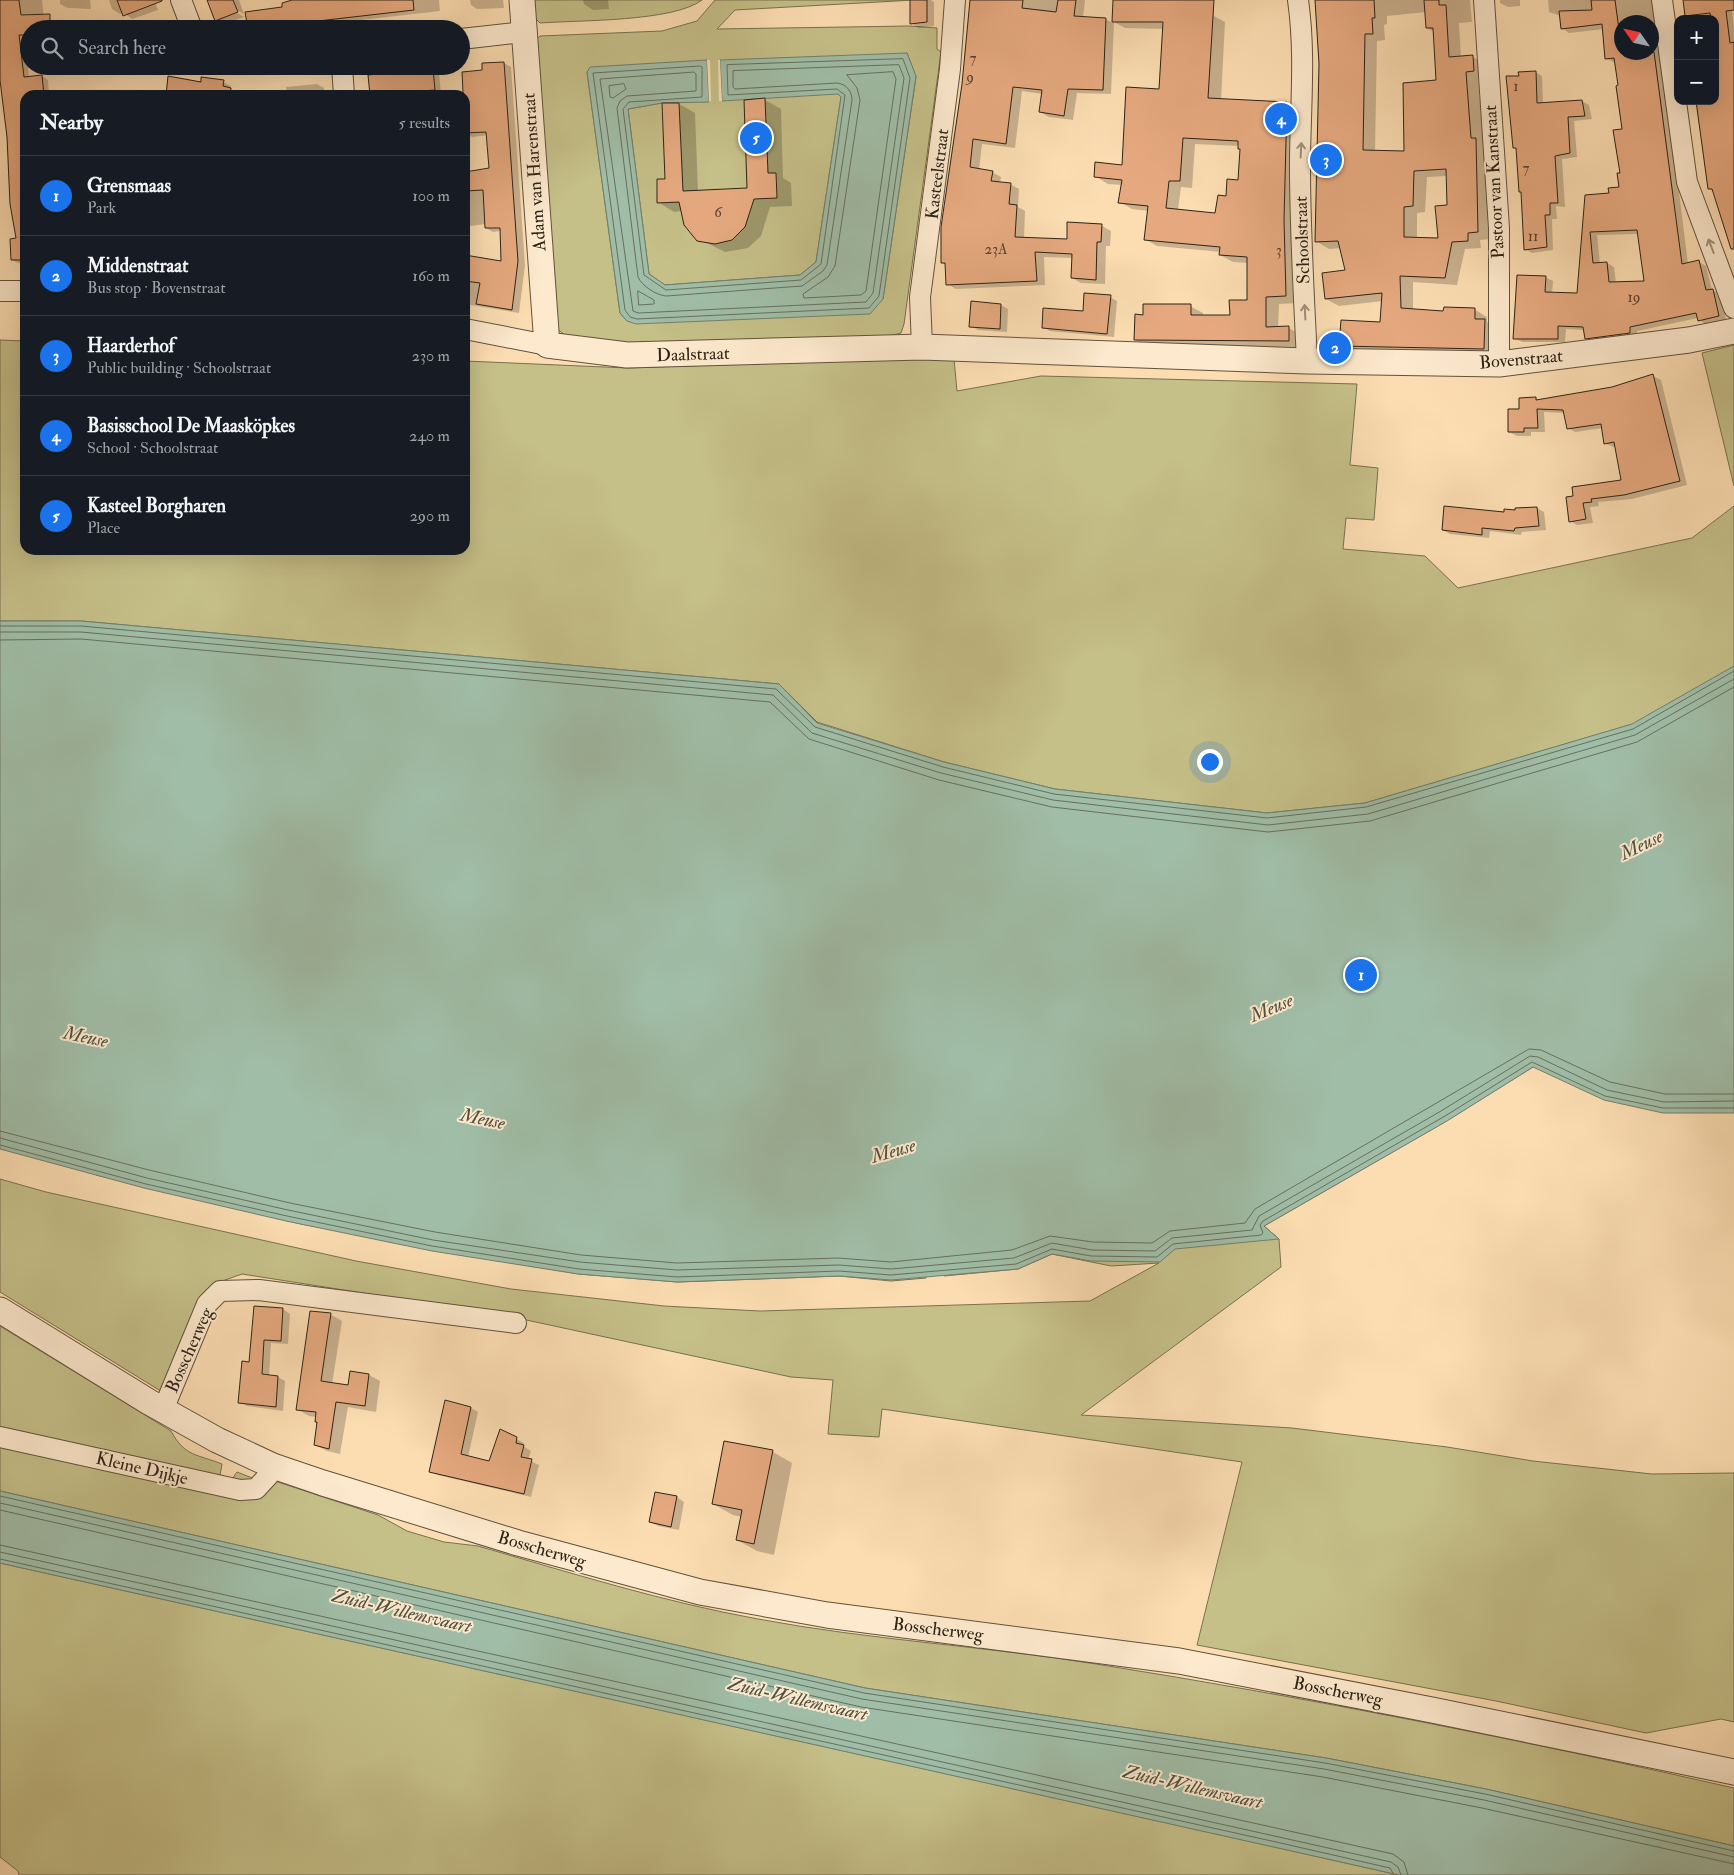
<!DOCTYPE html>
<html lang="en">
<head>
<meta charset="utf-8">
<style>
  :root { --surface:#171b24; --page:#242831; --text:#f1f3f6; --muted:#9ea1a6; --line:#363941; --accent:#1a73e8 }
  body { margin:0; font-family:"IM FELL Double Pica",serif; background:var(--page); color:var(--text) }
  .controls { position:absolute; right:15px; top:15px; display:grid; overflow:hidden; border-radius:10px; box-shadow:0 5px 20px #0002 }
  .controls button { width:45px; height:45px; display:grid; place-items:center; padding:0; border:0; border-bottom:1px solid var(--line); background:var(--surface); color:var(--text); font:25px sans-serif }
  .compass { position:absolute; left:1614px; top:15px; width:45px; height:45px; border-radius:50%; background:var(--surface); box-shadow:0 5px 20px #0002; rotate:304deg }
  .you { position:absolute; left:1209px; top:761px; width:18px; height:18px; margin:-12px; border:4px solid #fff; border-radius:50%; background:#1a73e8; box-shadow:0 0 0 8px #1a73e833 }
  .badge { display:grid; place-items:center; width:32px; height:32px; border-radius:50%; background:var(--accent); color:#fff; font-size:16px; font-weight:700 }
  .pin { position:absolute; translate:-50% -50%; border:2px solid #fff; box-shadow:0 1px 5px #0006 }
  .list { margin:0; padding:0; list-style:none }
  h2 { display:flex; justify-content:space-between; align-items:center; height:65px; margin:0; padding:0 20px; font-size:21px }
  h2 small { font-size:16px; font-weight:400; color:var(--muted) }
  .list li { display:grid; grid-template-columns:32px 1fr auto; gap:15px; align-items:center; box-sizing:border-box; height:80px; padding:0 20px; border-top:1px solid var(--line) }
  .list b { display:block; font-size:19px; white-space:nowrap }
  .list p { margin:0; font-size:16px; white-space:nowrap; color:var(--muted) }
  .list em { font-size:16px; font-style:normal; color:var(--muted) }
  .icon { flex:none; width:28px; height:28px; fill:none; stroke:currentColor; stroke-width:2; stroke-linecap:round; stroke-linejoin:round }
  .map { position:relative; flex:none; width:1734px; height:1875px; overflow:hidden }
  .search { position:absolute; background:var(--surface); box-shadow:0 5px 20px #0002; left:20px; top:20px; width:450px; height:55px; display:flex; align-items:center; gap:12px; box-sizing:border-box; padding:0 18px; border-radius:28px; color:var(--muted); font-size:19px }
  .panel { position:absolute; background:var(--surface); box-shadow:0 5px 20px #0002; left:20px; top:90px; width:450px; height:465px; border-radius:15px }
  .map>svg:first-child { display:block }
  .green { fill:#c5bf88; stroke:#79714f; fill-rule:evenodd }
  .water { fill:#a0bda7; stroke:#727f6d }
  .pier { fill:#fcddb2 }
  .shadow { fill:#0003; fill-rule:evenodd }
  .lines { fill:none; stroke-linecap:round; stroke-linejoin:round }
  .shore { stroke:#66705e; stroke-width:1 }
  .building { fill:#e6a97f; stroke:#2d2316; fill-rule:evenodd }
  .minor-casing { stroke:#61523d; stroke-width:22 }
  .tertiary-casing { stroke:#61523d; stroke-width:27 }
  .minor { stroke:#fde9cd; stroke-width:20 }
  .tertiary { stroke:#fde9cd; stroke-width:25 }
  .oneway { stroke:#9f907b }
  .labels { text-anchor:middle; stroke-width:4; stroke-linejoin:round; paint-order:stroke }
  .number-label { font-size:15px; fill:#5b4430 }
  .street-label { font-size:18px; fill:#2d2316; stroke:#fde9cd }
  .water-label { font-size:19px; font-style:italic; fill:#505142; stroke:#fde9cd }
</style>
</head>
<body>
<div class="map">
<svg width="1734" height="1875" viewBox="0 0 1734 1875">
  <rect width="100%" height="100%" fill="#fcddb2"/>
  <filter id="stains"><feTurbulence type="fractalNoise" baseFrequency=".004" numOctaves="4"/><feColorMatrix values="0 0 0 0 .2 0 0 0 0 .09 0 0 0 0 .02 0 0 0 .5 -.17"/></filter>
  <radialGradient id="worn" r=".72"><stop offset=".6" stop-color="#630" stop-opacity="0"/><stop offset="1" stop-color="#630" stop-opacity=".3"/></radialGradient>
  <!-- green -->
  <path class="green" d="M533,0H702C673,22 579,20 540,23L535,18Z
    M715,0H914L735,10L717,29L909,26L937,28V49L941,52L904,324L901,333L890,336L626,343L565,335L557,329L536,40L540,36L662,31L697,21ZM907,53L916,77L883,299L627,321L620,313L587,72L662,103L628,109L649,274L665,285L800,275L816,262L841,97L838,94Z
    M0,340L25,341V550H465V361L628,368L890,359H954L957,391L1041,376L1357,384L1350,465L1378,468L1374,520L1346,518L1343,549L1425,556L1458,588L1692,538L1734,506V942L1443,1123L1264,1226L1279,1239L1281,1267L1081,1415L1292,1428L1447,1447L1533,1461L1652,1474L1734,1473V1722L1721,1719L1646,1733L1496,1701L1197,1645L1242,1462L882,1409L879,1437L828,1434L833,1380L791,1377L503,1315L242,1274L211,1285L164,1393L0,1292V1179L46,1192L356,1261L511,1289L664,1306L760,1311L1090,1301L1159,1263L1111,1266L1052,1254L1018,1269L944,1276V1272L927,1273L926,1278L891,1281L839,1276L678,1282L579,1274L389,1242L390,1240L301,1224L96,1175L605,1042L1630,725L1365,803L1267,813L1055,789L944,762L817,722L779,684L81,621H0Z
    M1734,345V486L1702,353Z
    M0,1326L171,1431C185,1457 197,1454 222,1464L220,1475L232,1479L237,1472L260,1481L244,1487L0,1431Z
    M0,1439L235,1494L272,1480L378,1515L407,1531L444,1542L478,1546C571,1573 664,1602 758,1619C870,1640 984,1646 1096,1664C1310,1698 1523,1740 1734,1788V1846L1486,1789L1326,1758L865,1688L0,1491Z
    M0,1563L1284,1849L1399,1875H19L18,1871L0,1857Z"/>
  <!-- water -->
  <path class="water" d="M907,53L916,76L883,299L870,314L636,324L627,321L620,313L587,72L590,67L707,60L709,102L662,103L628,109L649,274L665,285L800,275L816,262L841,97L838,94L722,101L720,60Z
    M0,621H81L779,684L817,723L944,762L1055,789L1267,813L1365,803L1632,724L1734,666V1113H1663L1604,1100L1533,1067L1447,1121L1264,1226L1279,1239L1175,1249L1160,1262L1091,1261L1052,1254L1018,1269L891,1280L839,1276L677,1282L578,1274L432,1251L286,1221L144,1188L0,1149Z
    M0,1491L865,1688L1326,1758L1486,1789L1734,1846V1875H1399L0,1563Z"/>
  <!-- pier -->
  <path class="pier" d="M707,60H710L711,101L709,102Z
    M718,60H720L722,101H719Z"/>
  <!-- shadow -->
  <path class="shadow" d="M0,0H42L45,29H29V38H25L29,78L42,76L48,80L49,95H25V263H18L12,260L17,240L0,73Z
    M60,0H90L91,9L68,8L60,4Z
    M109,0H154L158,10L132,19L123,12L120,14L112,9Z
    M208,0H239L244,14L233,8L232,10L244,17L223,24L216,20Z
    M293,0H439L440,11L283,29H250Z
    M470,0H503L504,8L477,9L471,5Z
    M583,0H608L609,9L593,10L584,4Z
    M911,0H931L934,2V26L919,28L911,23Z
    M972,0H1085L1083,18L1105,19L1113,23L1115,0H1213L1214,16L1225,22L1221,100L1287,104L1299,111V303L1279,304L1278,328H1289L1301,335V347H1148L1135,340L1144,316L1190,306L1203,313V316H1232L1249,301L1248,263L1233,262L1220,255L1221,252L1157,246L1145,239L1149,211L1132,209L1120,202L1122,185L1108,184L1095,176L1123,166L1161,90L1164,29L1125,28L1114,22L1111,94L1077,93L1073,120L1049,117L1040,112L1042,94L1022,91L1015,148L982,144L979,170L992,172L1001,177L1000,183L1010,184L1019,189L1018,207L1025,211L1024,239L1068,240L1069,223L1102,226L1111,231L1110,246H1106L1105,284L1081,283L1072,278L1073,258L1044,257L1045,285L956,289L947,284L946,265L942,263ZM1195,144L1239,146L1242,150L1240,181L1217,215L1178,210L1181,187L1192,188Z
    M1316,0H1470L1472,22L1459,23L1461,58L1473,57L1485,64L1486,78H1478L1483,144L1488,146L1491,239L1480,240L1481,248L1465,249L1457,285L1413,282V310L1445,312L1474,309L1487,317V322L1497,328L1496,356L1353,353L1341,346L1381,324L1383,301L1339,306L1326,299L1346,271L1341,248L1329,249L1316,241L1320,64ZM1426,12L1427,28L1434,32L1438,81L1406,152L1375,151L1377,41L1385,40L1384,25L1387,24V16ZM1447,176L1448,206L1439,240L1417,238V213L1425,212L1427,177Z
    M1500,0H1520V6L1508,7L1500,3Z
    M1548,0H1655L1688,264L1699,262L1706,266L1712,290L1721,294L1726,320L1706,325L1698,318L1637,331V337L1594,342L1586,338L1585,330L1566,329L1565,342H1522L1514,338L1545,277L1553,281L1552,293L1578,294L1586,196L1610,194L1620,188L1622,174L1623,130L1616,63L1607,59L1604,29L1569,33L1562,28L1561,16L1549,12ZM1622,22H1652V52H1622ZM1639,234L1645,282L1616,283L1614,267L1607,263L1600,264L1597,235Z
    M1685,0H1734V3L1731,4L1734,27V244L1714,191L1709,189L1715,101V19H1687Z
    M504,63L511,67L525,265L519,313L465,304V267L503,262L501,231L493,232L486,228V224L471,226L465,223L472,173L490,169L488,135L472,137L465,133L483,71V65Z
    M432,70L439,74L441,93L372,95L370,77Z
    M1535,72L1542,76L1543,104L1582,101L1589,105L1592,119L1574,121L1577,157L1562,159L1565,207L1556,206L1557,219H1552L1553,250L1532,253L1525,249L1523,193L1520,192L1517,149L1514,148L1520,77Z
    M223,82L231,86L230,93L256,90L264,95H167L202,84Z
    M317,84L324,88L325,95H287L286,87Z
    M765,100L781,109L783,178L791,183L792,206L770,207L761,236L748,248L725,252L693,236L682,211L674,212L658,202L666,180L679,104L695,113L698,192L749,189L745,101Z
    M1110,297L1117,301L1114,337L1050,331L1043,327L1084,312Z
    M1001,305L1008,309L1007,332L978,330L971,326Z
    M1653,376L1661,380L1687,485L1632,499L1598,502L1599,506L1590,507L1593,523L1577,525L1570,521L1568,498L1623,481L1616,446L1613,447L1605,443L1603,428L1575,432L1568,428L1565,413L1544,412L1545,432H1531V436H1517L1509,432L1521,410L1536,399L1540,401L1612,388Z
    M1537,508L1544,512L1546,530L1522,532L1521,535L1490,531L1489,538L1450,534L1443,530L1505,513Z
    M255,1308L283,1309L290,1314L288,1344L271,1343L269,1376L278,1377L285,1381L283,1411L247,1406L240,1402L250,1364Z
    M330,1314L342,1321L332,1384L349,1386L369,1375L380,1381L376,1412L348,1407L340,1454L327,1451L315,1445L318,1422L317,1417L309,1416L297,1409Z
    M446,1402L471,1408L478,1412L468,1457L490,1462L501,1431L524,1443L523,1446L531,1451L528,1460L539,1465L531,1497L438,1475L430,1471Z
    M725,1442L773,1452L792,1463L774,1555L757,1551L737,1540L742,1517L733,1515L713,1504Z
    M656,1493L677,1497L684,1502L679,1530L658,1526L650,1522Z"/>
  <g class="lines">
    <!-- shore -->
    <path class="shore" d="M903,59L910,78L879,296L869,308L637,319L630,317L625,310L593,73L700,66L702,67V97L629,102L623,109L644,275L666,290L801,280L821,264L845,95L837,89L728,95L727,65Z
      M899,65L904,78L873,293L866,302L638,313L633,311L600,79L694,72L696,74V91L627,96L620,101L617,108L638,277C642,286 656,295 666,296L802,286L823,271L827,265L852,100C852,91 846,84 837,83L735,89L733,87V71Z
      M893,72L896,79L866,291L861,295L804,298L803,294L828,277L835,266L860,100L857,88L847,75Z
      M624,84L626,89L613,98L610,97L609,86Z
      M638,291L654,300V304L639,305Z
      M0,626H81L776,689L815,727L943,767L1054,794L1267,818L1366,807L1633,729L1734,671
      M0,632H81L773,695L812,733L941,773L1053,800L1268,825L1368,814L1635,735L1734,679
      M0,640L81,639L770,702L809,739L939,780L1052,807L1268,832L1370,821L1637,742L1734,687
      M0,1131L149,1170L290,1203L435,1232L581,1255L677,1263L838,1258L891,1262L1012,1250L1050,1236L1093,1242L1152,1243L1170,1231L1245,1223L1255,1209L1529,1049L1541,1050L1610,1082L1665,1094H1734
      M0,1138L147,1178L288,1210L433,1240L580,1262L677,1270L839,1265L891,1269L1014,1258L1052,1243L1092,1250L1155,1251L1172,1238L1252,1230L1259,1216L1441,1111L1530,1056L1538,1057L1607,1090L1664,1102L1734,1101
      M0,1145L146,1184L287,1216L432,1246L579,1269L677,1277L839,1271L891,1275L1016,1264L1052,1249L1091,1256L1157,1257L1173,1244L1261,1235L1263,1233L1260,1225L1263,1221L1445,1116L1532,1062L1605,1096L1663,1108H1734
      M0,1496L864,1693L1325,1763L1485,1794L1734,1851
      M0,1503L862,1699L1324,1769L1484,1800L1734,1857
      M0,1510L861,1707L1323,1777L1482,1808L1734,1864
      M0,1545L1393,1854L1404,1862L1408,1875
      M0,1552L1391,1862L1398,1867L1401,1875
      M0,1559L1285,1844L1390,1868L1394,1875"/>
  </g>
  <!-- building -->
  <path class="building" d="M0,0H19L21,15L50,14V29H29V35H19L24,77L42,75L44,95H25V260H11L10,239L16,238L10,204L7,137L0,80Z
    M117,0H162V1L123,16Z
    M207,0H233L238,12L215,21Z
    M292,0H413L414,10L248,29L245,12L282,7V3Z
    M910,0H927V22L910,24Z
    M970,0H1023L1022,8L1056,12L1058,0H1076L1074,16L1106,18L1103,90L1068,89L1064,116L1039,112L1042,90L1013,87L1006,144L973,139L970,167L993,171L991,181L1011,183L1009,204L1017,205L1015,237L1067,239V222L1102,224L1101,242H1097L1096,280L1071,278L1072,254L1035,252L1037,281L946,285L945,263H941V227L962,84Z
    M1113,0H1214L1208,98L1287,102L1284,220L1286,296L1266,297V327L1289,326V341L1134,340L1135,314L1143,315V304H1191V315H1230L1229,300H1247V257L1219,255L1220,247L1144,240L1148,206L1118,203L1122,180L1094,177L1095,162L1122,165L1126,87L1159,89L1163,22H1112ZM1183,138L1238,141V149H1240L1238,180L1227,179L1226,196L1218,195L1215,213L1166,208L1169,181H1180Z
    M1315,0H1374L1375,18H1372L1373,34H1365L1363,150L1404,151L1403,83L1436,80L1433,28H1426L1424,0H1439V5H1446L1449,57L1473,55L1474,71L1466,72L1471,138H1476L1478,232L1468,233V241L1452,242L1445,278L1400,276L1401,308L1443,311L1444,307L1475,308V319H1485L1484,349L1339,346L1341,320L1380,322L1382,293L1325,299L1322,273L1345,270L1338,241L1315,242L1319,64ZM1446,169L1447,205L1435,206L1438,238L1404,237V207L1413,206L1414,171Z
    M1591,0H1615L1622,52H1654L1682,264L1699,260L1706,290L1713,289L1719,316L1698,321L1696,313L1630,327V333L1585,339L1583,327L1558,326V339H1513L1517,275L1546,276L1545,292L1577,293L1585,195L1609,193L1608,188L1619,187L1617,173H1620L1613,130L1622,129L1616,86L1618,85L1614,58L1605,59L1602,24L1561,29L1559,11L1592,10ZM1637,230L1644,281L1609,282L1607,262L1593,263L1590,232Z
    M1683,0H1734V10L1726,11L1730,43L1734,42V249H1731L1712,189H1708L1696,101H1715V19H1711L1710,13L1685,16Z
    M504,62L518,261L512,310L476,304L480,283L465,281V255L501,261L500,228H485L483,190L466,191L465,172L489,168L486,132L465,133L462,72L482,70V63Z
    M433,69L435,90L370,95L368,75Z
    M1536,71L1537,103L1582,100L1585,116L1568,117L1570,153L1555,156L1558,203H1550V215H1545L1547,247L1524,250L1521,192H1519L1516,148H1513L1506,76H1519L1518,72Z
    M168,76L201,82V77L224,80L223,86L231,88L230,95H166Z
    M765,98L768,173H776L777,198L754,199L745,227L732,240L715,244L697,241L684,225L679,202L657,203V179H665L662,103H679L683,191L747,188L744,100Z
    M1084,293L1111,295L1107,334L1042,328L1043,308L1083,311Z
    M971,301L1001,304L1000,329L969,327Z
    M1653,374L1680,481L1624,495L1591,499L1592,502L1583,503L1586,519L1569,522L1566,497L1573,496L1572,487L1621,480L1614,442L1604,444L1601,424L1567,429L1563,410L1537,409L1538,428H1524V432H1508V409H1519V398L1536,397V400L1612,387Z
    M1444,506L1504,512V509L1515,510V508L1537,507L1539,526L1515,528L1514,531L1482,528V535L1442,530Z
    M254,1306L283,1308L281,1341L264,1340L262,1374L278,1376L276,1407L238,1403L242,1361L249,1362Z
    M310,1311L331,1313L321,1381L348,1385L350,1371L369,1374L365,1406L336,1402L329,1449L314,1445L317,1422H315L316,1412L296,1410Z
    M445,1400L471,1407L461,1454L489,1461L500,1429L517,1437L516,1443L524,1445L521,1457L532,1459L524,1494L429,1472Z
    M724,1441L773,1450L754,1544L736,1540L742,1510L712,1504Z
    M655,1492L677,1496L671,1527L649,1522Z"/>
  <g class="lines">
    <!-- minor casing -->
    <g class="minor-casing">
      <path id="minor" d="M181,0L192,29
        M1298,0C1306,56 1300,111 1300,167C1300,232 1304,296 1307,361
        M1484,0L1499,228V364
        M1662,0L1687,182L1734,308
        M461,39L524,32
        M342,66L344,95
        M0,291H25
        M465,329L547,345
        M922,347L920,297L950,69L955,0
        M163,1410L207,1304L220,1291L259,1290L516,1323
        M0,1437L240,1490L256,1489L268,1476L273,1466"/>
    </g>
    <!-- tertiary casing -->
    <g class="tertiary-casing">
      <path id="tertiary" d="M522,0L547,345L627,355L922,347L1307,361L1499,364L1689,340L1734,331
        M0,1310L149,1402L217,1440L273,1466L323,1483L518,1543L700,1592L827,1615L1179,1661L1432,1710L1734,1772"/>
    </g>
    <!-- minor -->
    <use href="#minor" class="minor"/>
    <!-- tertiary -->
    <use href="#tertiary" class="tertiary"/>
  </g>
  <!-- one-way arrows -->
  <defs><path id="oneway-shaft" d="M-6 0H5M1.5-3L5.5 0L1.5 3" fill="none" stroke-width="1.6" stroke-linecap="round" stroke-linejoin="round" transform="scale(1.25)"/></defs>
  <g class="oneway">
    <use href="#oneway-shaft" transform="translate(1301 150) rotate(-87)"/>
    <use href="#oneway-shaft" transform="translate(1711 246) rotate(-111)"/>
    <use href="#oneway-shaft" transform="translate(1305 312) rotate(-93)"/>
  </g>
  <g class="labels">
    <!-- number labels -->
    <g class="number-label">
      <text x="973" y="63">7</text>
      <text x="970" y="82">9</text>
      <text x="1516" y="91">1</text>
      <text x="1526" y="173">7</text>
      <text x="718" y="217">6</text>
      <text x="1533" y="241">11</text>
      <text x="996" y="254">23A</text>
      <text x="1279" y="255">3</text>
      <text x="1634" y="302">19</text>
    </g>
    <!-- street labels -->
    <g class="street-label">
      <text transform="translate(534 172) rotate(-94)" y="6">Adam van Harenstraat</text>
      <text transform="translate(937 174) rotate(-83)" y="6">Kasteelstraat</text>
      <text transform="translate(1494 182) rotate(-93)" y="6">Pastoor van Kanstraat</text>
      <text transform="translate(1302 240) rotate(-92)" y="6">Schoolstraat</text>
      <text transform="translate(693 354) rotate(-2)" y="6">Daalstraat</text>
      <text transform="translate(1521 359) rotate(-5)" y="6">Bovenstraat</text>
      <text transform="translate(189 1350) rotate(-66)" y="6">Bosscherweg</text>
      <text transform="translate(142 1468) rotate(13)" y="6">Kleine Dijkje</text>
      <text transform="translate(542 1549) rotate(16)" y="6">Bosscherweg</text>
      <text transform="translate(938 1629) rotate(7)" y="6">Bosscherweg</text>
      <text transform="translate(1338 1691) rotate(11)" y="6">Bosscherweg</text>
    </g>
    <!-- water labels -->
    <g class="water-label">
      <text transform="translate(1641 844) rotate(-26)" y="7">Meuse</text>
      <text transform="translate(1271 1007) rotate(-23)" y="7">Meuse</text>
      <text transform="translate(86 1036) rotate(12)" y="7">Meuse</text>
      <text transform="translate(483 1118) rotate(12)" y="7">Meuse</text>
      <text transform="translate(893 1150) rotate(-16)" y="7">Meuse</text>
      <text transform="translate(402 1610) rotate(13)" y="7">Zuid-Willemsvaart</text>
      <text transform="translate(798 1698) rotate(13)" y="7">Zuid-Willemsvaart</text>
      <text transform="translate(1193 1786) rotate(13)" y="7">Zuid-Willemsvaart</text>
    </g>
  </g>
  <rect width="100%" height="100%" filter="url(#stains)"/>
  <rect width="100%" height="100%" fill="url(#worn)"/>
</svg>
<div class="controls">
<button>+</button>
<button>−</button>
</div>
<svg class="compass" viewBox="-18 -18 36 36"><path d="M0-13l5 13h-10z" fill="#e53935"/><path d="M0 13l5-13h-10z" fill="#9ea1a6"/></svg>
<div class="you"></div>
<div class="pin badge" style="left:1361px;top:975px">1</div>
<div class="pin badge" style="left:1335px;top:348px">2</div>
<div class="pin badge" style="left:1326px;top:160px">3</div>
<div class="pin badge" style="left:1281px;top:119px">4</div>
<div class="pin badge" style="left:756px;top:138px">5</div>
<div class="search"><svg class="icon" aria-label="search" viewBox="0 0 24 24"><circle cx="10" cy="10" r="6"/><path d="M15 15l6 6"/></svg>Search here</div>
<section class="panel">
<h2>Nearby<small>5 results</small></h2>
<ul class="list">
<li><span class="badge">1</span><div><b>Grensmaas</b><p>Park</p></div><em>100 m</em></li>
<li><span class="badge">2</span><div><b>Middenstraat</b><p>Bus stop · Bovenstraat</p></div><em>160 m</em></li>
<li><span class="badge">3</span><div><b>Haarderhof</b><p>Public building · Schoolstraat</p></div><em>230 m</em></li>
<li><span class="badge">4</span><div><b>Basisschool De Maasköpkes</b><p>School · Schoolstraat</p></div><em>240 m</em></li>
<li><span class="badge">5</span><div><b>Kasteel Borgharen</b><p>Place</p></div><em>290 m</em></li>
</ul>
</section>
</div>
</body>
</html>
